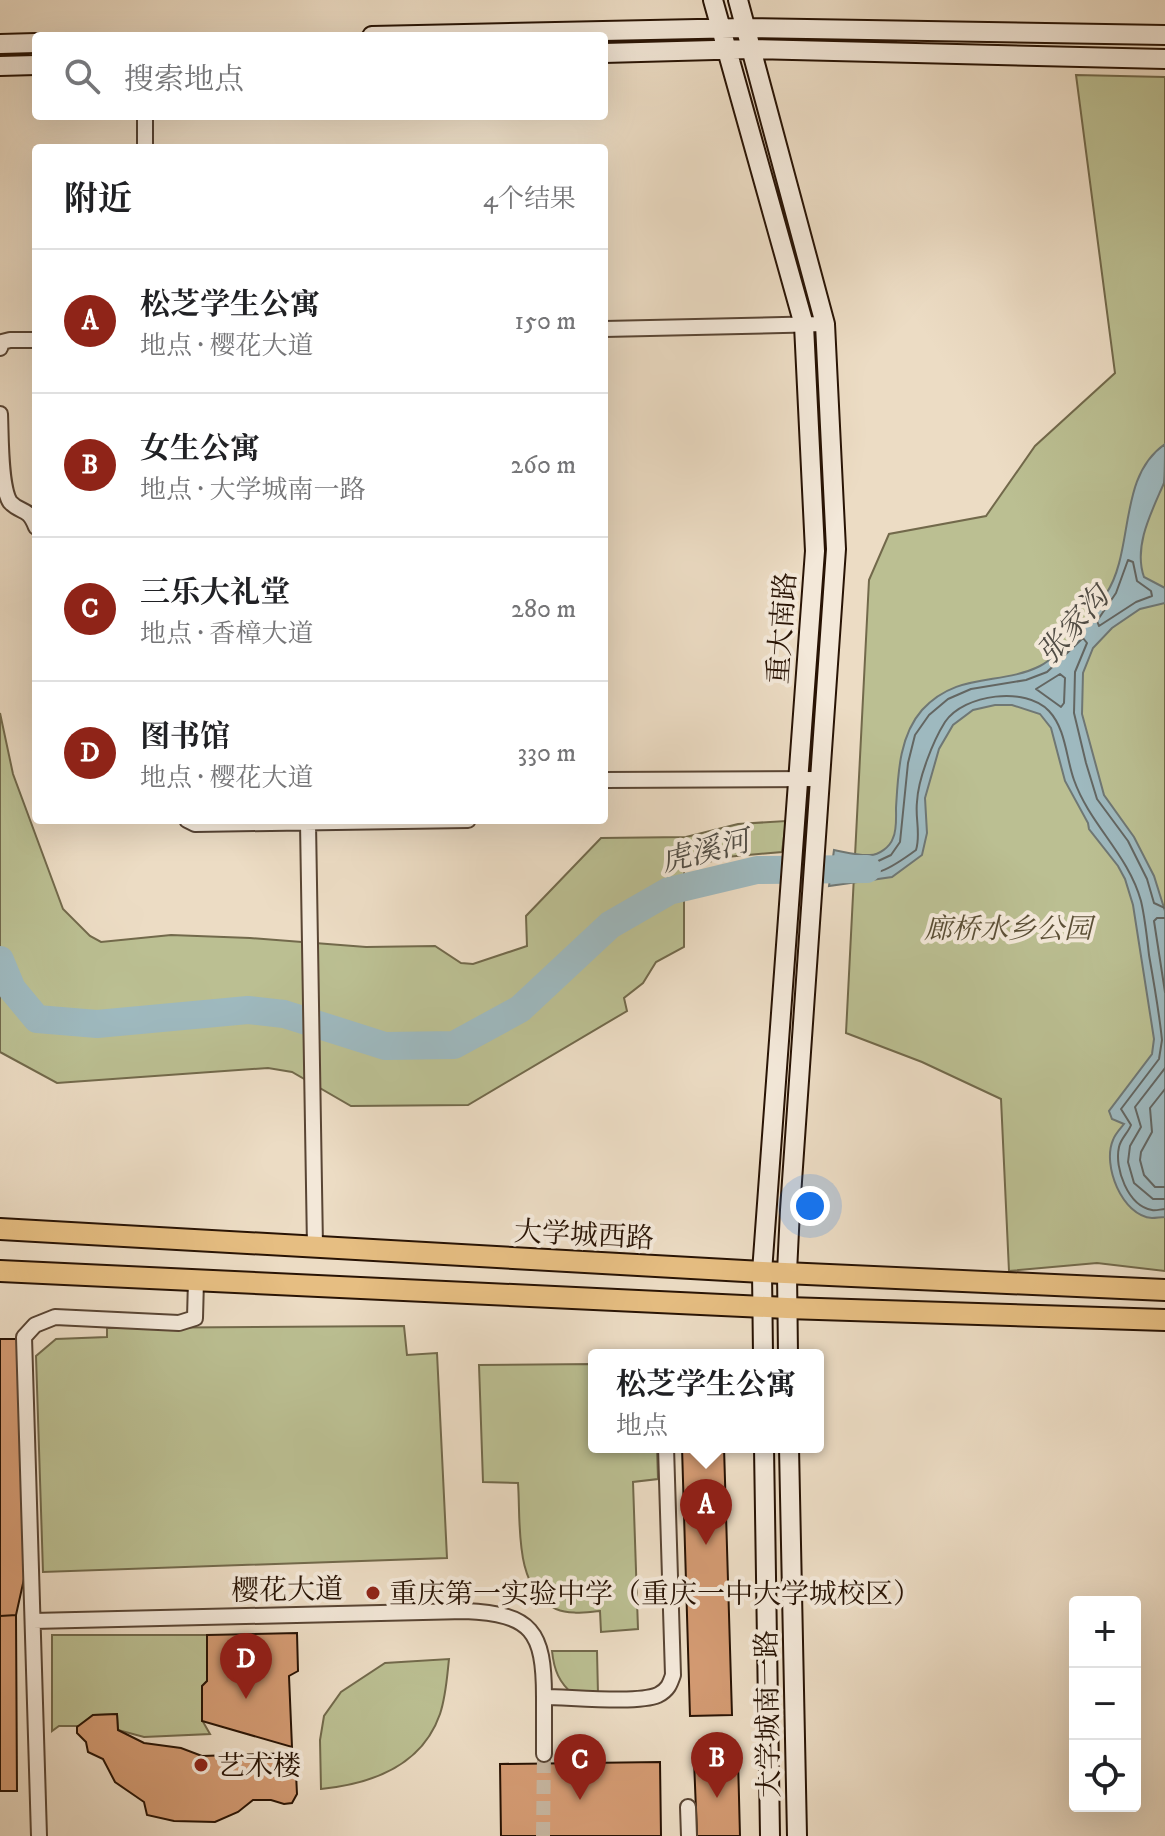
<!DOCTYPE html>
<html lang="zh">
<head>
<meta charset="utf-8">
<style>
  :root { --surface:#fff; --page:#f6f6f6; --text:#202124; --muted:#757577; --line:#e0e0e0; --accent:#8f2418 }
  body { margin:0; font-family:"IM FELL DW Pica","Noto Serif SC",serif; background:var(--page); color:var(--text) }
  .controls { position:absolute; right:24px; bottom:24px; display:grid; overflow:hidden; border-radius:8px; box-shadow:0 8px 32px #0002 }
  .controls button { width:72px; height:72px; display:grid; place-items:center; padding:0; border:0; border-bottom:2px solid var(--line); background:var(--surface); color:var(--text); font:40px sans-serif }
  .you { position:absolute; left:810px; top:1206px; width:28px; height:28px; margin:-20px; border:6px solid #fff; border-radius:50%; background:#1a73e8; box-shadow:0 0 0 12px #1a73e833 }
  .badge { display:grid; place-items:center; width:52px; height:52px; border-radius:50%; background:var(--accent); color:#fff; font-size:26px; font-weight:700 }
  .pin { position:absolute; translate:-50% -66px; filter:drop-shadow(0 2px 4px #0008) }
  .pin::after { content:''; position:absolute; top:42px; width:28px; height:24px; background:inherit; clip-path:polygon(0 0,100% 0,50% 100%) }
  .popup { position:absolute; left:588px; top:1349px; width:236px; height:104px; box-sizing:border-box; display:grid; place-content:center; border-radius:8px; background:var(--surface); filter:drop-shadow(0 2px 6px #0005); font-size:26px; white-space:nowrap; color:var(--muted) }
  .popup b { font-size:30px; color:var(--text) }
  .popup::after { content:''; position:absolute; left:50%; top:100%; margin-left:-16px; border:16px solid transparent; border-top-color:var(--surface) }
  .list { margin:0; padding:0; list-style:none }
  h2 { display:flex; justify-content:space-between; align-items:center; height:104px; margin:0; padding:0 32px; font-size:34px }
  h2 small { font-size:26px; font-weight:400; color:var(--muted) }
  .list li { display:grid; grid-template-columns:52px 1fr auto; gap:24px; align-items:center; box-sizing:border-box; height:144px; padding:0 32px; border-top:2px solid var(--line) }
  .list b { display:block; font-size:30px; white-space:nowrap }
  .list p { margin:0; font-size:26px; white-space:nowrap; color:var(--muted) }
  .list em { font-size:26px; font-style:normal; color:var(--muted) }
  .icon { flex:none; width:44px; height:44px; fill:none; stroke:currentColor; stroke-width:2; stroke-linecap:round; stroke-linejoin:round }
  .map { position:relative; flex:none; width:1165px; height:1836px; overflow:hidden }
  .search { position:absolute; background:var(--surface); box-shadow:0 8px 32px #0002; left:32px; top:32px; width:576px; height:88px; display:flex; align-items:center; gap:20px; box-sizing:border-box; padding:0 28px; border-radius:8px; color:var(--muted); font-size:30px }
  .panel { position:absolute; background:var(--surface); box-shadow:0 8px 32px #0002; left:32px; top:144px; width:576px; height:680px; border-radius:8px }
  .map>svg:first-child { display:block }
  .green { fill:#bbbf92; stroke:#72694b; stroke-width:2 }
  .water { fill:#9eb9bf; stroke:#6f7774; stroke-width:2 }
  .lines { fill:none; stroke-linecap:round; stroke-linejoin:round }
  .shore { stroke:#636662; stroke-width:2 }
  .river { stroke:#9eb9bf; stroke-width:28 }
  .building { fill:#d49b73; stroke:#281304; stroke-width:2 }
  .street-tunnel { stroke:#c5b49e; stroke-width:14; stroke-dasharray:14 7; stroke-linecap:butt }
  .street-casing { stroke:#594534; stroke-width:18 }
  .secondary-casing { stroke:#281304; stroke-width:22 }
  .primary-casing { stroke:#281304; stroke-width:24 }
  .street { stroke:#f3e8d9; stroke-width:14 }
  .secondary { stroke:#f3e8d9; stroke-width:18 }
  .primary { stroke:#e6be82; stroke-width:20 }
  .poi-dot { fill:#8f2418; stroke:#f3e8d9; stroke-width:3 }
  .labels { text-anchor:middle; stroke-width:8; stroke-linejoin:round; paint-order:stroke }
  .street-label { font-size:28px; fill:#281304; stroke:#f3e8d9 }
  .park-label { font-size:28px; font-style:italic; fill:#5b4f36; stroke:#f3e8d9 }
  .poi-label { font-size:28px; fill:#281304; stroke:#f3e8d9; text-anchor:start }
  .water-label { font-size:30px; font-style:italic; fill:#514d45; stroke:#f3e8d9 }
</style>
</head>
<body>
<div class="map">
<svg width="1165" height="1836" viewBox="0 0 1165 1836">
  <rect width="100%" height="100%" fill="#ecdcc4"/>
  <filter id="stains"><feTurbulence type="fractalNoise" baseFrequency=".0025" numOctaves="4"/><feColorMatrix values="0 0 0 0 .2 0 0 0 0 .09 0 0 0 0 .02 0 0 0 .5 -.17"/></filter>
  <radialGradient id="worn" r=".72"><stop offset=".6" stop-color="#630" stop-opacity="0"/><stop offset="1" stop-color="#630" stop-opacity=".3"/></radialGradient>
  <!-- green -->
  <path class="green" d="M1076,75L1165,77V1271L1097,1263L1009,1271L1001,1099L922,1062L846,1033L869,580L889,534L986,516L1035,446L1115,373Z
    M0,713L13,774L63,909L90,936L101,942L171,935L250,938L366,947L435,946L461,963L473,964L527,946L526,916L601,838L686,837L738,824L786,821L782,852L726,857L684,869V947L656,962L643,983L624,998L627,1011L468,1105L351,1106L292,1072L268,1068L57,1083L0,1052Z
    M404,1326L407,1355L437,1353L447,1558L43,1572L36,1356L56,1339L107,1337V1328Z
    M594,1364V1447H657L658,1479L633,1482L638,1629L601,1632L600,1611C586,1612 570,1615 556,1609C513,1588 521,1523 518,1483L483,1482L479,1365Z
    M52,1635H207V1681L202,1687V1720L210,1734L144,1737L118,1730L117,1714L93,1715L79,1726H59L52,1731Z
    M552,1651H597L598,1694L574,1695C559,1683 554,1670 552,1651Z
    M449,1659C447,1677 446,1696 440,1714C422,1766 371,1784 321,1789L320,1740L324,1716L341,1692L385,1663Z"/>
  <!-- water -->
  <path class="water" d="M1165,444C1165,456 1165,473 1164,483C1152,511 1133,546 1144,577L1165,588V603L1140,609L1112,628L1093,648L1083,673L1082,714L1104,795L1134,837L1154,876L1165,911V1217C1161,1217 1156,1218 1152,1218C1122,1216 1102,1165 1113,1140C1115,1134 1120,1129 1124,1124L1112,1119L1109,1111L1152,1054L1154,1039L1133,905L1125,879L1118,866L1089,829L1088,823L1065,781L1051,728L1040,714L1012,705H995L973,710L953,725L939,749L925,798L927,833L922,855L892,877L829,886L834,850C845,852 859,856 870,855C879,855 890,847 893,838C897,830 896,817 896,808C898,775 899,736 922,710C958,671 1000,686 1040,666C1060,656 1093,613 1106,594C1135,550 1117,477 1165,444Z"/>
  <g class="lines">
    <!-- shore -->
    <path class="shore" d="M1128,560L1133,562L1137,581L1151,591L1152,596L1136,602L1099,626L1097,621L1116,593Z
      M1060,674L1065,678L1064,703L1061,707L1036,689Z
      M1165,908L1154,903L1147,879L1128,841L1097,799L1086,763L1074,713L1075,672L1087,643L1083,638L1047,672L1026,680L971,689L948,699L929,715L915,735L908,763L900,842L891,855L874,863L844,860L840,863L839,873L842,876C879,875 886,872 916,850C921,834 915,818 917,802C918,779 933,741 945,722C964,694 1026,686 1049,711C1066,729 1066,758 1074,780C1090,825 1128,854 1141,901C1145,918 1147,937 1149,955C1154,983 1159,1011 1162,1040L1159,1059L1121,1109L1131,1125C1128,1133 1121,1138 1119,1147C1114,1168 1128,1206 1152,1210C1156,1211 1161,1209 1165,1209
      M1165,918H1157L1154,921L1165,992
      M1165,1068L1135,1107L1141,1127L1130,1146L1128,1162L1134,1183L1153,1199H1165
      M1165,1089L1150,1108L1152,1132L1141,1152L1140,1160L1144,1175L1155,1187H1165"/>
    <!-- river -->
    <path class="river" d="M0,960L12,989L37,1019L97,1024L248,1010L284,1014L385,1046L454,1045L520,1009L610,925L669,891L757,870L867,869"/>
  </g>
  <!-- building -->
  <path class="building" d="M0,1339H17L26,1570L16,1615L0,1616Z
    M682,1447H724L732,1715L690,1716Z
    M16,1615L17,1791H0V1616Z
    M297,1633L298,1671L289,1676L292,1747L202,1721V1686L207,1681V1635Z
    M117,1714L118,1730L144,1743L181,1748L202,1756L295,1753L297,1794L292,1803L284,1804L271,1800H253L238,1812L215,1822L174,1821L147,1815L144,1802L115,1782L103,1759L88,1752L86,1742L77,1733V1727L93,1715Z
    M738,1759L740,1836H697L694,1760Z
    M660,1762L661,1836H501L500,1764Z"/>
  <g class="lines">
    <!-- street-tunnel -->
    <path class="street-tunnel" d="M543,1836L544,1754"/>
    <!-- street casing -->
    <g class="street-casing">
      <path id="street" d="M145,116V148
        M604,329L825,324
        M0,348L2,342L10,340H36
        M0,414C1,435 0,486 10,502C21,514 28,506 36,527
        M604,780L820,779
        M187,820L195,824L468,820
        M308,823L315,1246
        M33,1621L465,1611C532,1614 544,1631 544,1697C570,1697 637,1704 658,1695C668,1690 670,1684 673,1675L666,1447
        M544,1754V1697
        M688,1807L689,1836
        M39,1836L24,1337L35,1325L55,1317L179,1323L195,1318L196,1280"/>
    </g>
    <!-- secondary casing -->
    <g class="secondary-casing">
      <path id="secondary" d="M713,0L804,325L815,551L762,1272L763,1355
        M738,0L825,324L836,549L790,1210L787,1272L788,1355
        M372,36L745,28L1165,35
        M0,44L36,43
        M604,53L751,49L1165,59
        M0,66L36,65
        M764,1447L770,1836
        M789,1447L797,1836"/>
    </g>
    <!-- primary casing -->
    <g class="primary-casing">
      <path id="primary" d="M0,1229L762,1272L1165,1290
        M0,1271L787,1308L1165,1320"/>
    </g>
    <!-- street -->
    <use href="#street" class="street"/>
    <!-- secondary -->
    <use href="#secondary" class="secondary"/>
    <!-- primary -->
    <use href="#primary" class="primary"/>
  </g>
  <!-- markers -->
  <g class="poi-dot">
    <circle cx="373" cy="1593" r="8"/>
    <circle cx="201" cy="1765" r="8"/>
  </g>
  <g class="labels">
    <!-- street labels -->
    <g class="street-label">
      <text transform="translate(781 628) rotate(-86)" y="10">重大南路</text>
      <text transform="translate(584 1234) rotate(3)" y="10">大学城西路</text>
      <text transform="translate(287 1589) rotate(-1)" y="10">樱花大道</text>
      <text transform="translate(767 1714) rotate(-91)" y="10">大学城南一路</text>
    </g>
    <!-- park labels -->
    <g class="park-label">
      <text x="1008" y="938">廊桥水乡公园</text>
    </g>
    <!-- poi labels -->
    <g class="poi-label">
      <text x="389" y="1603">重庆第一实验中学（重庆一中大学城校区）</text>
      <text x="217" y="1775">艺术楼</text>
    </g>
    <!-- water labels -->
    <g class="water-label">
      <text transform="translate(1073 625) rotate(-49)" y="10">张家沟</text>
      <text transform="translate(705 851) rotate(-14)" y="10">虎溪河</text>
    </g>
  </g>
  <rect width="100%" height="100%" filter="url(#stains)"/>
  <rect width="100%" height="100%" fill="url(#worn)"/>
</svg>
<div class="controls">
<button>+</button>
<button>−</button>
<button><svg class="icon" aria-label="locate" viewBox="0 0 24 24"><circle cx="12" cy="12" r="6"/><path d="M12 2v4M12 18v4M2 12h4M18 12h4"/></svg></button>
</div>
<div class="you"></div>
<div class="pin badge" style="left:706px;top:1545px">A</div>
<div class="popup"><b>松芝学生公寓</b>地点</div>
<div class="pin badge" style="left:717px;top:1798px">B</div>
<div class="pin badge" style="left:580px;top:1800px">C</div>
<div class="pin badge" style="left:246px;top:1699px">D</div>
<div class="search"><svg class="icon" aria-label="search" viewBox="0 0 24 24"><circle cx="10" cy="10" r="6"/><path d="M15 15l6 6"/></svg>搜索地点</div>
<section class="panel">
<h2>附近<small>4个结果</small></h2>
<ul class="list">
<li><span class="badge">A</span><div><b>松芝学生公寓</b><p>地点 · 樱花大道</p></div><em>150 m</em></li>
<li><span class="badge">B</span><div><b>女生公寓</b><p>地点 · 大学城南一路</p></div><em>260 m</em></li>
<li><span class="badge">C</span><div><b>三乐大礼堂</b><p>地点 · 香樟大道</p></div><em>280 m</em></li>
<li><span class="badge">D</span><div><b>图书馆</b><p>地点 · 樱花大道</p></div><em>330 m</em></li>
</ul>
</section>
</div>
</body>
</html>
